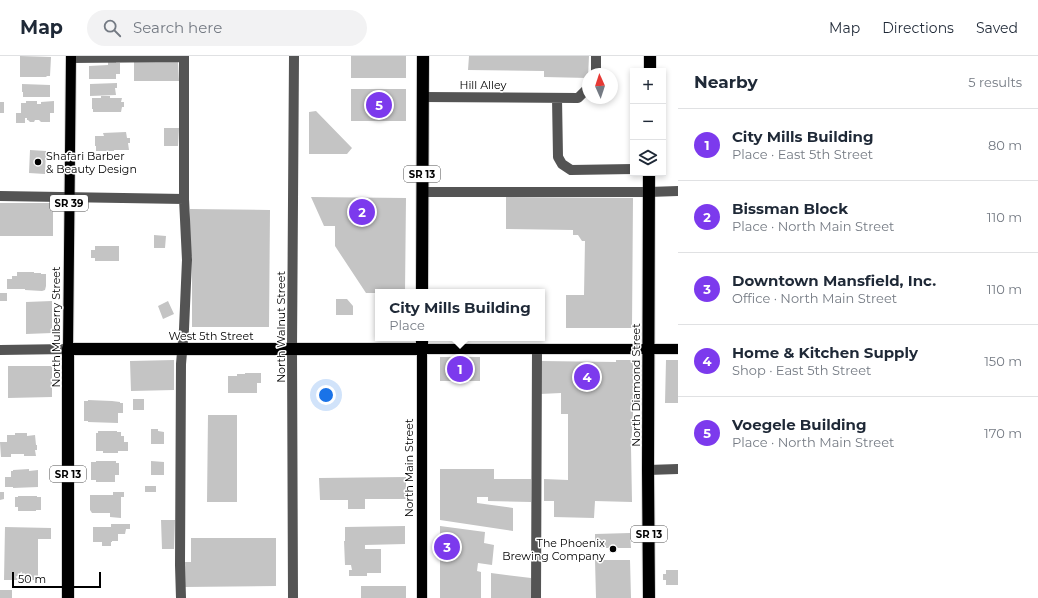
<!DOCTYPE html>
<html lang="en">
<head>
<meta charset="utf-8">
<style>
  :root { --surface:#fff; --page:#f2f2f3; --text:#1f2937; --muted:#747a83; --line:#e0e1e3; --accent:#7c3aed }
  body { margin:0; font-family:Montserrat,sans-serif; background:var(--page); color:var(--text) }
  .controls { position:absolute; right:12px; top:12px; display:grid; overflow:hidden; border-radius:0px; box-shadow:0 2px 6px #0003 }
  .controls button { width:36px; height:36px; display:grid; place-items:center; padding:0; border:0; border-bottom:1px solid var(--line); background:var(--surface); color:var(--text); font:20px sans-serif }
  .compass { position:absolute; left:582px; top:12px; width:36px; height:36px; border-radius:50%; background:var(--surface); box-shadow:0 2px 6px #0003; rotate:357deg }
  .scale { position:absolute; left:12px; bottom:10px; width:89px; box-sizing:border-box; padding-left:4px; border:2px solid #000; border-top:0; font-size:11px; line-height:14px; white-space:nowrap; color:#000; -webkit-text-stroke:3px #fff; paint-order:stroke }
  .you { position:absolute; left:326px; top:339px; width:14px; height:14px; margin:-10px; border:3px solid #fff; border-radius:50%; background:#1a73e8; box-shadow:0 0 0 6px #1a73e833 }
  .badge { display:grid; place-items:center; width:26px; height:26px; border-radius:50%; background:var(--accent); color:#fff; font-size:13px; font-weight:700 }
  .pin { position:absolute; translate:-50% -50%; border:2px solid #fff; box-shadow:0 1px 4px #0006 }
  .popup { position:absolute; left:375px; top:233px; width:170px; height:52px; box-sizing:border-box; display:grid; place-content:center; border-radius:0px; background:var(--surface); filter:drop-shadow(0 1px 3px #0005); font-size:13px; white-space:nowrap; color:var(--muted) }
  .popup b { font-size:15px; color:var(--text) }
  .popup::after { content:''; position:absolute; left:50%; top:100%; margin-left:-8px; border:8px solid transparent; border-top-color:var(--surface) }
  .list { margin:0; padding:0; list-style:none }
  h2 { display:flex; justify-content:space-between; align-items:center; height:52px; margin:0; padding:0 16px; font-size:17px }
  h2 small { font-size:13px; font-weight:400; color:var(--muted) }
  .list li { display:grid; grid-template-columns:26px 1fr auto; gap:12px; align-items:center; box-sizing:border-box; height:72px; padding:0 16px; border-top:1px solid var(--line) }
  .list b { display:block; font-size:15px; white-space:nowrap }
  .list p { margin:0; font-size:13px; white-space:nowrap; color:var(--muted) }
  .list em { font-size:13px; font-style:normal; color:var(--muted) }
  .icon { flex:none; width:22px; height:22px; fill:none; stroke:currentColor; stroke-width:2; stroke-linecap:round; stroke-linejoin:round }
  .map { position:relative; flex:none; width:678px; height:542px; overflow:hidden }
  header { display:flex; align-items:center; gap:24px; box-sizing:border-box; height:56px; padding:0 20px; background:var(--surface); border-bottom:1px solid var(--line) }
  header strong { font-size:19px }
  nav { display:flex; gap:22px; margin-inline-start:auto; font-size:14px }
  .search { width:280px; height:36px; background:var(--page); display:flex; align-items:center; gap:10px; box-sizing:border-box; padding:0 14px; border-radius:22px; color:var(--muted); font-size:15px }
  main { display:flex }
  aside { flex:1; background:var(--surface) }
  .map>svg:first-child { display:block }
  .building { fill:#c4c4c4 }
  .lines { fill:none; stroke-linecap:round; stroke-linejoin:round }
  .major-casing { stroke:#dbdbdb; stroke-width:12 }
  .highway-casing { stroke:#dbdbdb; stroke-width:14 }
  .minor { stroke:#545454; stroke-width:10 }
  .major { stroke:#000; stroke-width:10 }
  .highway { stroke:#000; stroke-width:12 }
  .poi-dot { fill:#000; stroke:#fff; stroke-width:1.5 }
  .labels { text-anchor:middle; stroke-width:3; stroke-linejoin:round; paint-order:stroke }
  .shield { fill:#fff; stroke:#4c4c4c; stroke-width:1 }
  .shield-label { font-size:10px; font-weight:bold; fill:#000 }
  .street-label { font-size:11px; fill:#000; stroke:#fff }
  .poi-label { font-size:11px; fill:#000; stroke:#fff; text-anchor:start }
</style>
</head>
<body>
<header>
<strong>Map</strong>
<div class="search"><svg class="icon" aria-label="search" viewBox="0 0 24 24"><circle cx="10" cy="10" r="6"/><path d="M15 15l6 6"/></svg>Search here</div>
<nav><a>Map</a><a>Directions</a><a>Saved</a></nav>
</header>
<main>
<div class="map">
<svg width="678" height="542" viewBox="0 0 678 542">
  <rect width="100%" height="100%" fill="#fff"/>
  <!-- building -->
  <path class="building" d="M20,0L51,1L50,20H47L46,21H20Z
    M351,0H406V22H351Z
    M469,0H589L588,22L544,21V15L468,14Z
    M108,6H116V7H120V18H116V23H89V10L108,9Z
    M134,6H178L179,25H134Z
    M117,27V32H115L116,39L90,40V28Z
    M22,28L50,29V41H23V36H22Z
    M351,33H406V65H351Z
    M101,40H110V42H122L121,46H124V51H122L121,56H93V53H92V42H101Z
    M26,45H37V48H41V46L54,45V57H50V66H41L39,64H35L34,66H30L28,64H27V62H25V67H16V57H21V47H26Z
    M0,46H4V57H0Z
    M316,55L352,92L347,98H309V56Z
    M164,72H179L178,90H164Z
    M126,76L127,82H130V87H128L129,94H114V95H96V90H95V80H104L103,77Z
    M30,94L46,95L45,118L29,117Z
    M311,141L406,142L405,236H378V237H366L335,190V170H324Z
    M506,141L633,142L632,272H566V239H584L585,185H582L578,179H573V174L506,173Z
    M0,147H53V180H0Z
    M190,153L270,154L269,271H192V200H190Z
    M154,179L166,180L165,192H154Z
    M95,190H119V205H95V202H91V194H95Z
    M17,216H34V217H41V218H46V230L45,234L42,235L25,234V233H7V223H12V220H17Z
    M0,237H7V245H0Z
    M336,243H347L353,250V259H336Z
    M52,245V277L26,278V246Z
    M168,245L174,258L163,263L158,250Z
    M440,301H480V325H440Z
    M174,304V334L131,335L130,305Z
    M616,304H633V357L631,391L632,446L595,445L594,462L554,461V445H544V423L568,424V358H561V337L540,338L541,305L616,306Z
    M666,304H678V347H665Z
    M8,310H52V341L8,342Z
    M245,317H261V327H257V337H228V320H237V318H245Z
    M133,343H144V354H133Z
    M88,344L112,345L120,346V347H123V357H118V367L88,366V365H84V345H88Z
    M208,359H237V446H207Z
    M151,373H158V375L164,376V388H151Z
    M98,375H117V376H121V380H124V386H128V395H118V397H103V395H96V377H98Z
    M15,377H27V380L35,379L36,389H37V394H35L36,400H24V398H11V401H1L0,386H7V379H15Z
    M96,405H116V407H119V419H115V426H96V424H91V406H96Z
    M151,405L164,406V419H151Z
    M29,413V415L38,414V431L13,432V431H5V421H11V415H13V414Z
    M440,413H494V423H531V446L488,445V441H477V447L513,452V475L440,464Z
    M406,421V443H365V453H348V444H320L319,422Z
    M145,430H156V436H145Z
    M0,436H4V443L0,444Z
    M113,436H124V441H121V462L110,461V457H92L90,454V439H113Z
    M18,440H37V441H41V454H36V455H18V451H15V441H18Z
    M161,464H175L174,493H162Z
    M111,468H130V473H126L125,478H118V485H112V486H111V490H102V486H93V471H111Z
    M405,470V488L365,489V493H381V517H367V520H349V514H352L351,509H345L344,485H345V471Z
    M440,470L485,476L484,487L494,489L492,509L478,507L477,515L481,516V542H440Z
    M5,471L51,472V483H38V524H4Z
    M630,477L631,492H595V478Z
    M191,482H276V530L184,531V506H191Z
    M595,504H630L631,542H596Z
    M666,514H678V529H666V524H663V518H666Z
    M491,517L531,522V542H491Z
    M361,530H406V542H361Z
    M0,534H12V542H0Z"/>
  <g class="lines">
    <!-- major casing -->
    <g class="major-casing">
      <path id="major" d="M68,293L71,0
        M422,542V293H678"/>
    </g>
    <!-- highway casing -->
    <g class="highway-casing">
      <path id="highway" d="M650,15V0
        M422,236L423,0
        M68,542V293H422V282
        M649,542L648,414L649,117"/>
    </g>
    <!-- minor -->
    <path class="minor" d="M71,2L184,1
      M596,18V0
      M423,41L578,42L588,32
      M557,42L558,101L562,108L571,114L633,113
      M422,136H649L678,135
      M0,140L184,143
      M0,294L68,293
      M648,414L678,413
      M181,542L180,509L181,308L184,273L187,204L184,143V0
      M293,542L292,293L294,0
      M536,542L537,293"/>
    <!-- major -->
    <use href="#major" class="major"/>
    <!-- highway -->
    <use href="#highway" class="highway"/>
  </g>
  <!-- markers -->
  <g class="poi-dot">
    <circle cx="38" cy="106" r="4"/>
    <circle cx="613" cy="493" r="4"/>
  </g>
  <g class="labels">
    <!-- shield labels -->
    <g class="shield">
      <rect x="404" y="110" width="36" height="16" rx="3"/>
      <rect x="50" y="139" width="38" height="16" rx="3"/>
      <rect x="50" y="410" width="36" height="16" rx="3"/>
      <rect x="631" y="470" width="36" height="16" rx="3"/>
    </g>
    <g class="shield-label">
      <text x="422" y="122">SR 13</text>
      <text x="69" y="151">SR 39</text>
      <text x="68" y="422">SR 13</text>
      <text x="649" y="482">SR 13</text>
    </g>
    <!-- street labels -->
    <g class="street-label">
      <text x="483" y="33">Hill Alley</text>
      <text transform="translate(56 271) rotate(-90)" y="4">North Mulberry Street</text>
      <text transform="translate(281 271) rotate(-90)" y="4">North Walnut Street</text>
      <text x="211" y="284">West 5th Street</text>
      <text transform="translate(636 329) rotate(-90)" y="4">North Diamond Street</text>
      <text transform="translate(409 412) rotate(-90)" y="4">North Main Street</text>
    </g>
    <!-- poi labels -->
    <g class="poi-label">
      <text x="46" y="104">Shafari Barber<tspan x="46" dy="13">&amp; Beauty Design</tspan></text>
      <text x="605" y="491" text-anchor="end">The Phoenix<tspan x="605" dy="13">Brewing Company</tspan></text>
    </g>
  </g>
</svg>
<div class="controls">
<button>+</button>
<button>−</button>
<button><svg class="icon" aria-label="layers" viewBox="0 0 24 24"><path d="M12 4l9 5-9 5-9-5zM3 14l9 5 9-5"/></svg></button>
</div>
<svg class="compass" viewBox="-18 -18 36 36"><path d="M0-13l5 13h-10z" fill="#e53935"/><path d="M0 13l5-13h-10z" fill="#747a83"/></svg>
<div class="scale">50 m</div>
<div class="you"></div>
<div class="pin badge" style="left:460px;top:313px">1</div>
<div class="popup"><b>City Mills Building</b>Place</div>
<div class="pin badge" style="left:362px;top:156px">2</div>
<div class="pin badge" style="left:447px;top:491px">3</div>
<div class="pin badge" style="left:587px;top:321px">4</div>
<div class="pin badge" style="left:379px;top:49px">5</div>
</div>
<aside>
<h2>Nearby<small>5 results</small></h2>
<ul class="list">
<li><span class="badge">1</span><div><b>City Mills Building</b><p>Place · East 5th Street</p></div><em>80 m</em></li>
<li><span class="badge">2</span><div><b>Bissman Block</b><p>Place · North Main Street</p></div><em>110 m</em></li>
<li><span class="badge">3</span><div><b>Downtown Mansfield, Inc.</b><p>Office · North Main Street</p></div><em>110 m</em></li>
<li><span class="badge">4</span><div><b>Home &amp; Kitchen Supply</b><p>Shop · East 5th Street</p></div><em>150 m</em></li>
<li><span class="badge">5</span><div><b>Voegele Building</b><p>Place · North Main Street</p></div><em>170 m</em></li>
</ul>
</aside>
</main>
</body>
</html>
